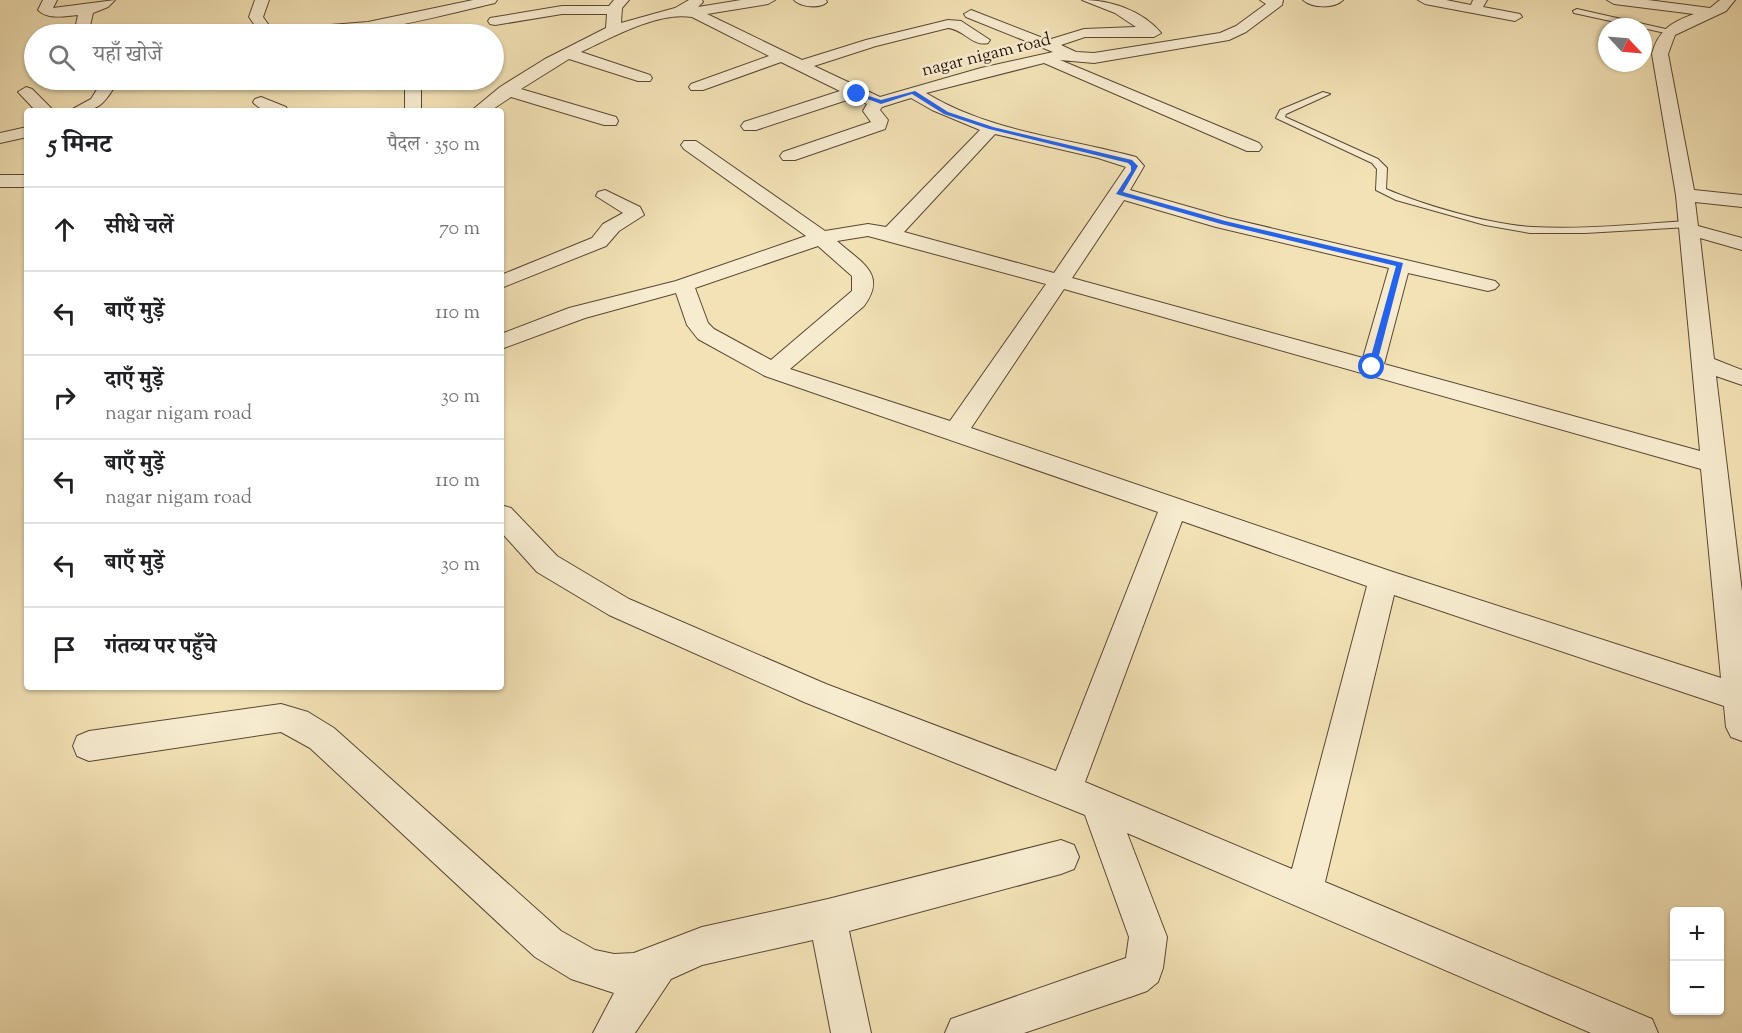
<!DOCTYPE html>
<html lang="hi">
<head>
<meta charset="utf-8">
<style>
  :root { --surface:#fff; --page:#f2f2f2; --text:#202124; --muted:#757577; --line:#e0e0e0 }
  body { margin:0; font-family:"Sorts Mill Goudy","Noto Serif Devanagari",serif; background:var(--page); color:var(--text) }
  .controls { position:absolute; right:18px; bottom:18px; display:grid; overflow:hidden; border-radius:6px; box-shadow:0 2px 4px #0004 }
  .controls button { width:54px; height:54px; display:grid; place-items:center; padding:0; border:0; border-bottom:2px solid var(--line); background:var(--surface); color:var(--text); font:30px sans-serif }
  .compass { position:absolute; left:1598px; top:18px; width:54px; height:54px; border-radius:50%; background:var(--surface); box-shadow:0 2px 4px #0004; rotate:116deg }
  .stop { position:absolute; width:18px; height:18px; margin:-14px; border:4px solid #2563eb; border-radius:50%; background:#fff }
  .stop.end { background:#2563eb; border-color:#fff; box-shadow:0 2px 6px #0008 }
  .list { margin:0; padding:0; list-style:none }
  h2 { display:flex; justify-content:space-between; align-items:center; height:78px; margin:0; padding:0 24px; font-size:26px }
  h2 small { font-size:20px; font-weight:400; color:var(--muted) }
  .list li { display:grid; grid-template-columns:39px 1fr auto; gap:18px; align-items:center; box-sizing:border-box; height:84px; padding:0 24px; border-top:2px solid var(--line) }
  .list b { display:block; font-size:22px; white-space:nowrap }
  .list p { margin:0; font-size:20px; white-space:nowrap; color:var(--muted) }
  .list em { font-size:20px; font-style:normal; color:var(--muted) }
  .icon { flex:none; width:33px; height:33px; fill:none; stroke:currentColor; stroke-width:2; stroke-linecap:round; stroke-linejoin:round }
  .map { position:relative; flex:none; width:1742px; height:1033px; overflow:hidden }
  .search { position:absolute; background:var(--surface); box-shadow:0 2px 4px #0004; left:24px; top:24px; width:480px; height:66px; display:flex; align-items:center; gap:15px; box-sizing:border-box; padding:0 21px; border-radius:33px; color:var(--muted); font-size:22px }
  .panel { position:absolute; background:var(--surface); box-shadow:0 2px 4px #0004; left:24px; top:108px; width:480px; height:582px; border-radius:6px }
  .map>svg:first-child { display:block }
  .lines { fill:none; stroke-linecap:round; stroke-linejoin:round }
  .lane-casing { stroke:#5a4733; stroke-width:2 }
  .street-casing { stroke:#5a4733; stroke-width:2 }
  .lane { fill:#f7ecd0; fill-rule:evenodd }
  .street { fill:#f7ecd0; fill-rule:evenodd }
  .route { fill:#2563eb }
  .labels { text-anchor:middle; stroke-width:5; stroke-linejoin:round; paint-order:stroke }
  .far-street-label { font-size:18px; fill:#271307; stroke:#f7ecd0 }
</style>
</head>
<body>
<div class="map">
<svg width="1742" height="1033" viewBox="0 0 1742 1033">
  <rect width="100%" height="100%" fill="#f2e2b6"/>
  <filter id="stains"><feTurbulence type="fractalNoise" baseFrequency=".00333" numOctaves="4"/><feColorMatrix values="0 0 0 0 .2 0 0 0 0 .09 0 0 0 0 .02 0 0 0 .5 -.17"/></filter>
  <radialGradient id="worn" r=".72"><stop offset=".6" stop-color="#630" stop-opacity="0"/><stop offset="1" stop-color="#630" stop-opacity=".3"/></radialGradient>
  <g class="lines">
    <!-- lane casing -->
    <g class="lane-casing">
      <path id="lane" d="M1577,9L1670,30L1674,32L1670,34L1574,13L1573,11Z
        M1323,92L1330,94L1286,114L1285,117L1378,159L1387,168L1386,189C1422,205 1492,225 1532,227C1584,230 1636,224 1688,221L1693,224L1688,227L1585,233H1530L1485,225L1396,200L1376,190L1377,169L1372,163L1276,118L1280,110Z"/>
    </g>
    <!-- street casing -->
    <g class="street-casing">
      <path id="street" d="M43,0H57L53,8L115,0L108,7L93,13L88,34H74L78,15C65,16 48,20 38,10Z
        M255,0H269L263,17L268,24V30L368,22L473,0H497L495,3C453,13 411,24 369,30C331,36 292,34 254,34V24L249,17Z
        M614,0H629L622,8L621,23L675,8L689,0H702L703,2L698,7L741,0H775L768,4L707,14L802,60L866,40L948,20L961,21L990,40L988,43C973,47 963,29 948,28L876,46L814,66L880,97L981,68L1053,52L966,17L964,14L971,10L1048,40L1084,29L1136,27L1115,13L1082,0C1110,0 1142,10 1161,33L1154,37H1085L1061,45L1076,52L1094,53L1220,33L1236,26L1266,4L1260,0H1283L1282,5L1246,32L1229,40L1094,63L1060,60L1259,143L1262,147L1259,151H1247L1044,63L926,93C990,132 1066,138 1136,157L1144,166L1130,190L1228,218L1495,281L1499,285L1495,289L1488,291L1408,273L1384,364L1700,451L1676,195L1652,54C1658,30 1672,22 1694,14L1614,4L1607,0H1648L1710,8L1720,0H1735L1726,11L1675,35L1668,54L1694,190L1742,195V207L1695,202L1698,226L1742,238V250L1700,238L1714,359L1742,370V385L1716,376L1742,592V741L1731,737L1726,727L1724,706L1394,595L1325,882L1652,1019L1658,1033H1591L1127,833L1167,937L1163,968L1158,982L1147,991L1133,996L1024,1033H945L951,1019L1126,958L1129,937L1085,815L804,702L609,615L537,572L501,532V505L511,508L557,556L629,599L826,684L1056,771L1158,512L765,376L698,339L687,325L676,293L585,318L501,349V334L569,308L676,281L806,236L684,149L681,145L684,141H696L825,231L868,224L886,227L980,130L932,110L911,98L882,107L880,110L888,120L885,129L795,160H783L780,156L783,152L871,122L863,111L867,104L853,98L756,130H744L741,126L744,122L840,91L781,62L703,90H691L689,87L691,84L769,56L692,17C659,11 610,38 581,52L650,75L652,78L650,81H638L569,59L521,89L616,117L618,121L616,125H604L511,97L490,111H471L500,87L545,59L606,28L607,14H562L495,25L490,24L488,21L490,18L562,6H609ZM995,134L1098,158L1126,167L1054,273L904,232ZM1124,200L1216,227L1389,268L1363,358L1072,278ZM868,236L1046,284L950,421L790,369L864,306C888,273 860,262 837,241ZM818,246L852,276V291L771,360L714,329L708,323L695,288ZM1064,289L1701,469L1721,678L1393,572L971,428ZM1182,521L1367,586L1292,869L1085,782Z
        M794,0H826L827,2C820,9 801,7 794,0Z
        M1303,0H1343C1334,9 1312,8 1303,0Z
        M1418,0H1446L1471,5L1473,0H1487L1483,7L1520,14L1522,17L1515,21L1425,4Z
        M103,80H119C102,106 101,111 69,111L91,99Z
        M405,80H421V111H405Z
        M26,87L32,89L54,111H36L18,92Z
        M261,97L286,107L288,111C275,111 262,113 253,102L255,99Z
        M27,127V137L0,143V133Z
        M0,175H27V187H0Z
        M605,190L640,207L644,215L619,231L606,246L501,288V275L592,238L603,224L623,213L596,196L598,192Z
        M281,704L308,712L334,728L561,931L595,950L614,954L634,953L702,927L828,899L1061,840L1074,845L1079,857L1074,869L1061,874L849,931L871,1033H831L813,940L702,965L671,979L635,1033H593L614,993L571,979L535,957L310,748L281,732L89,761L77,756L73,746L77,736L89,731Z"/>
    </g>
    <!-- lane -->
    <use href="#lane" class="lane"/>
    <!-- street -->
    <use href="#street" class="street"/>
  </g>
  <!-- route -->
  <path class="route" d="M915,91L948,112L993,127L1132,160L1138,166L1123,192L1225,221L1403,263L1376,367L1372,370L1368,367L1396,266L1221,224L1116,194L1131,171V166L1128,163L989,129L944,114L912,94L881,104L854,94L857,92L881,100Z"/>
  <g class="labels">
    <!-- far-street labels -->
    <g class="far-street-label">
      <text transform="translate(986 54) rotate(-14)" y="6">nagar nigam road</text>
    </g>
  </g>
  <rect width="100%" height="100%" filter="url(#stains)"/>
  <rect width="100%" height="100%" fill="url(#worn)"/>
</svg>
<div class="controls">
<button>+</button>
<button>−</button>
</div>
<svg class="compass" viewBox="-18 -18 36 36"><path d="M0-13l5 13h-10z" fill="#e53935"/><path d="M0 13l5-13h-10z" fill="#757577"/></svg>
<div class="stop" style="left:1372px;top:367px"></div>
<div class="stop end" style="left:857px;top:94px"></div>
<div class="search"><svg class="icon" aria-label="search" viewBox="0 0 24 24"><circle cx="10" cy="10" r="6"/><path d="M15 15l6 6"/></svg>यहाँ खोजें</div>
<section class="panel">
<h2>5 मिनट<small>पैदल · 350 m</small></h2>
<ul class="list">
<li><svg class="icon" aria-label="ahead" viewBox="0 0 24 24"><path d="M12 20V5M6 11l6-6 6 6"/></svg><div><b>सीधे चलें</b></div><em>70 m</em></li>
<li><svg class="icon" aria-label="left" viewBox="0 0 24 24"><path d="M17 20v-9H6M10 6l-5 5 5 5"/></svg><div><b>बाएँ मुड़ें</b></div><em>110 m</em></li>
<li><svg class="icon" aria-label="right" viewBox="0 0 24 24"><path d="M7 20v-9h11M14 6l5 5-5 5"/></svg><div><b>दाएँ मुड़ें</b><p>nagar nigam road</p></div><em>30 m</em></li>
<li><svg class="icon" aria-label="left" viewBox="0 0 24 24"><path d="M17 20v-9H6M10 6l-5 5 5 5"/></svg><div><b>बाएँ मुड़ें</b><p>nagar nigam road</p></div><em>110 m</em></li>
<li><svg class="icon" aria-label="left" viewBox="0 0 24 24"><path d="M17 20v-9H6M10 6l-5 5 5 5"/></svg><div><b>बाएँ मुड़ें</b></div><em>30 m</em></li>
<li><svg class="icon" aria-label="arrive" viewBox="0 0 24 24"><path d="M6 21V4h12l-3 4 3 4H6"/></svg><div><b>गंतव्य पर पहुँचे</b></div></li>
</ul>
</section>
</div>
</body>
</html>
